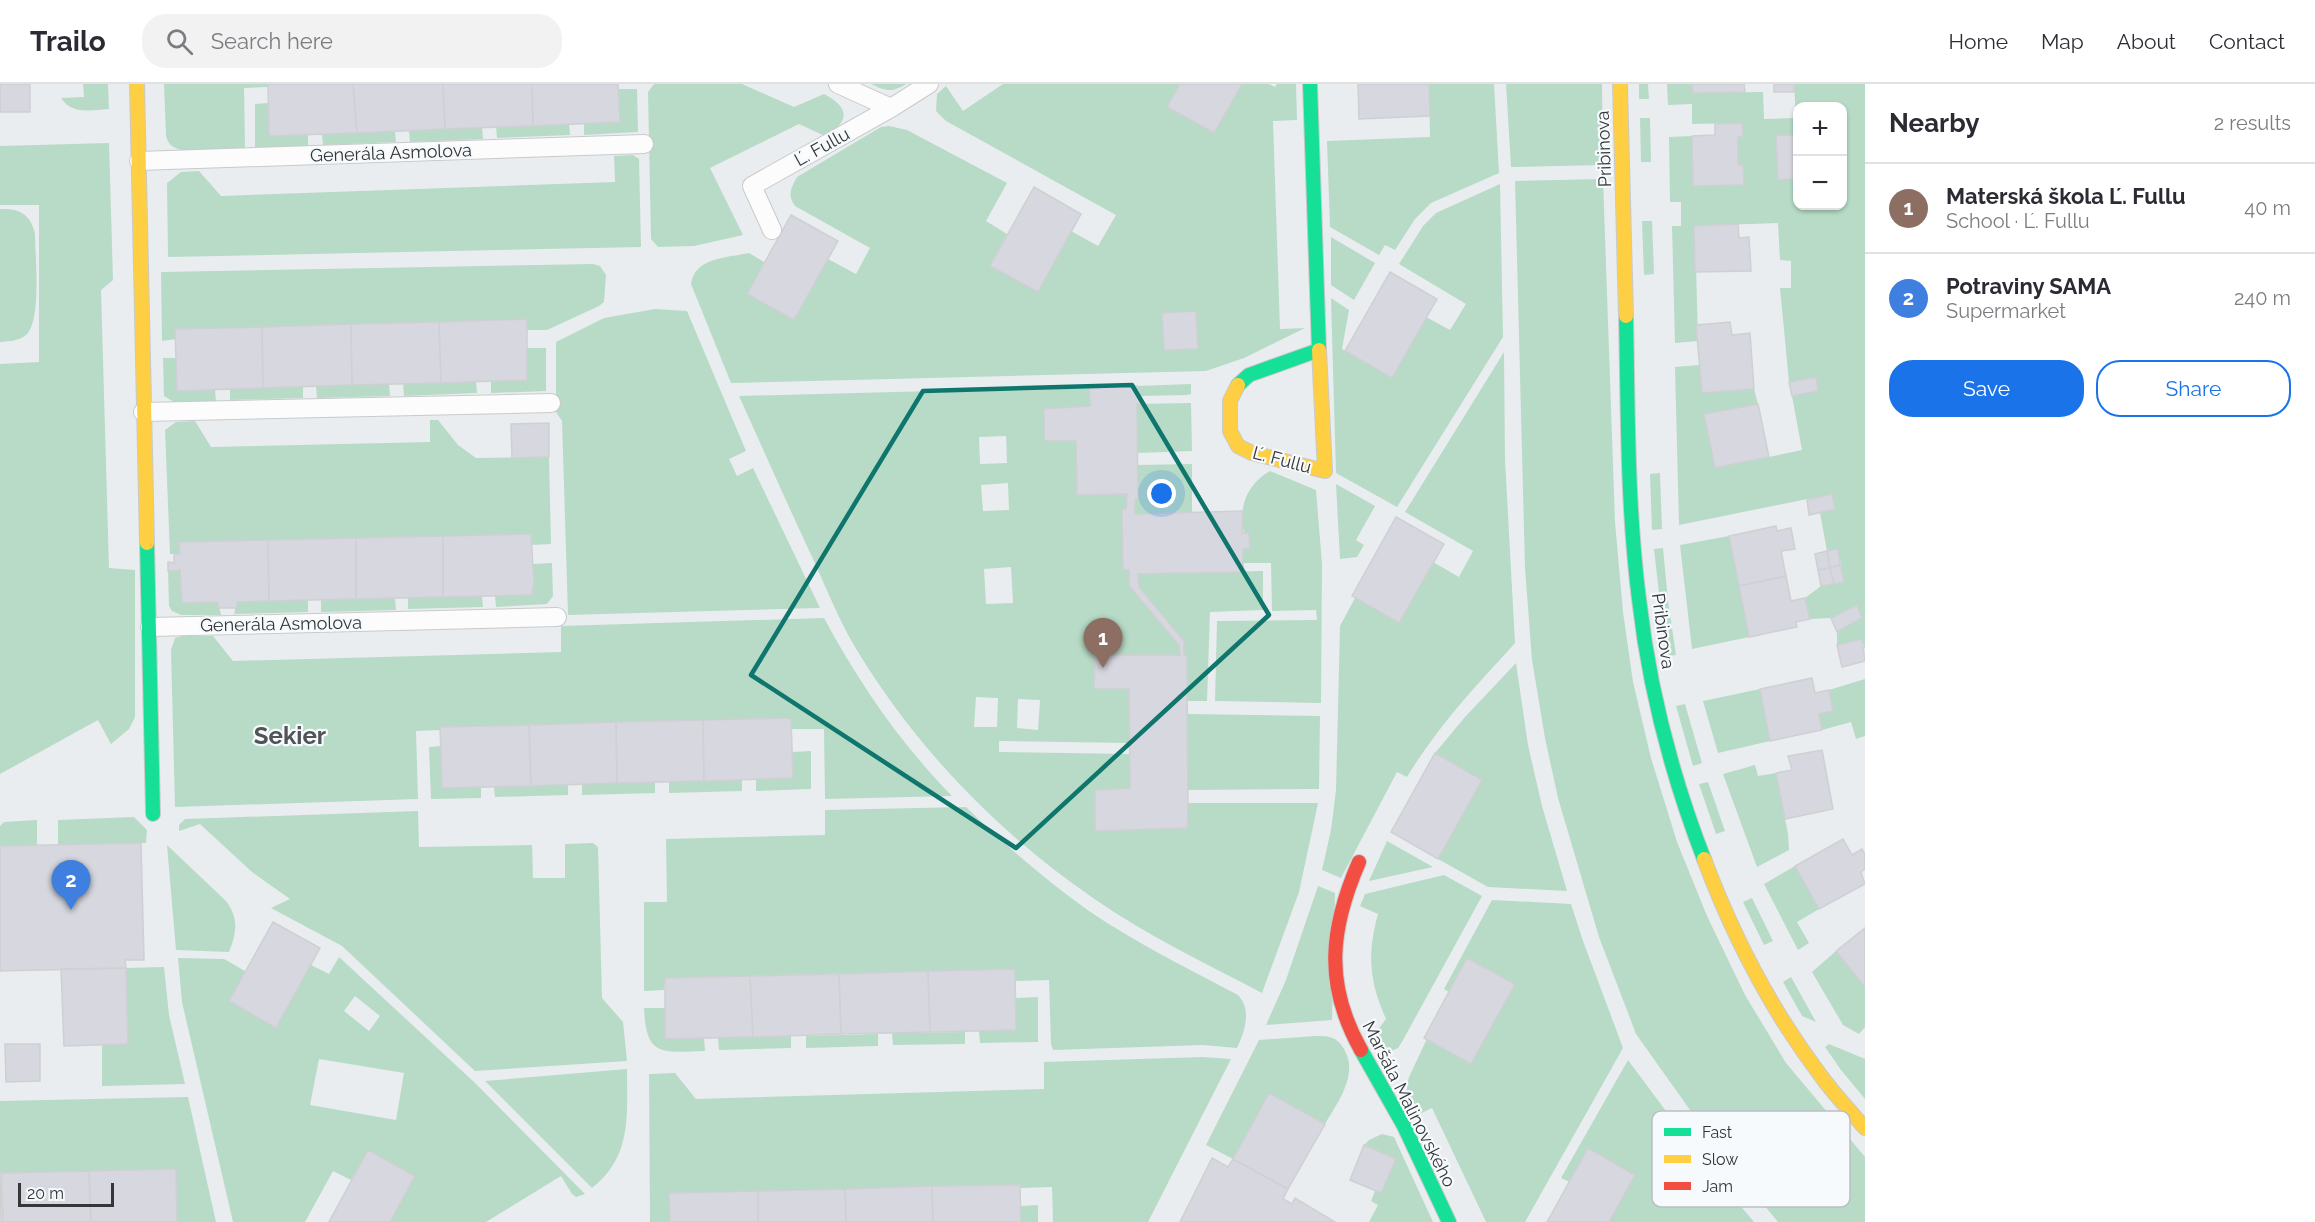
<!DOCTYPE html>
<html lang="en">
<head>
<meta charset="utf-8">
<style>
  :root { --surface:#fff; --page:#f2f2f3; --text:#2b2b33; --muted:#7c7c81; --line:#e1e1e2; --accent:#1a73e8 }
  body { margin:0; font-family:Raleway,sans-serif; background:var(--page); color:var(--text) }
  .controls { position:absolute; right:18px; top:18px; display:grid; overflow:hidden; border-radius:12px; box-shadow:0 2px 4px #0004 }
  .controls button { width:54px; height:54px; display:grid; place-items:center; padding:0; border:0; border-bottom:2px solid var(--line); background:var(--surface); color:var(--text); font:30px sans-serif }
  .scale { position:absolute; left:18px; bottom:15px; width:96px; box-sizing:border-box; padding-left:6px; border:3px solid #343637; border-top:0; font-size:16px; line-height:21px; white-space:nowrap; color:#343637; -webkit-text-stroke:4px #f6fafd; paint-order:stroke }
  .you { position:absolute; left:1162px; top:410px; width:21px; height:21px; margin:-15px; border:4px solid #fff; border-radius:50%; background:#1a73e8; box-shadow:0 0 0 9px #1a73e833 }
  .badge { display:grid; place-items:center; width:39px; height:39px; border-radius:50%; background:var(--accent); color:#fff; font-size:20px; font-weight:700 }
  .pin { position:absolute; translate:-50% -50px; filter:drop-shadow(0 2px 3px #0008) }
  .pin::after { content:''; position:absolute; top:32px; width:21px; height:18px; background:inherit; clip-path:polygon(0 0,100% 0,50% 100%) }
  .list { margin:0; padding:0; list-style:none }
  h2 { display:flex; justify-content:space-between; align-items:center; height:78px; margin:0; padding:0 24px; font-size:26px }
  h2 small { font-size:20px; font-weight:400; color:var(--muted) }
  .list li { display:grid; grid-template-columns:39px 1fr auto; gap:18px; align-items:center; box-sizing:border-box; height:90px; padding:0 24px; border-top:2px solid var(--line) }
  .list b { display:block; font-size:22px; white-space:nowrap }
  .list p { margin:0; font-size:20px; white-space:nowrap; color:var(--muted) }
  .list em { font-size:20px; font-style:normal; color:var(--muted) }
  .actions { display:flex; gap:12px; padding:18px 24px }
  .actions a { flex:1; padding:14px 0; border:2px solid var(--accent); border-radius:24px; text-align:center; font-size:21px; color:var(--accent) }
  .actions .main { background:var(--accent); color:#fff }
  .icon { flex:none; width:33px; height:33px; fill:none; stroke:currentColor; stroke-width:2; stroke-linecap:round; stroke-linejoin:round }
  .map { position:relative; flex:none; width:1865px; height:1138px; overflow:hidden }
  header { display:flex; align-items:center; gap:36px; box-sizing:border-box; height:84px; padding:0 30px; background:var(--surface); border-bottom:2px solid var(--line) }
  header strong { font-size:28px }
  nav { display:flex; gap:33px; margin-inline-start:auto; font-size:21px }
  .search { width:420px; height:54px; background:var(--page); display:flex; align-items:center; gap:15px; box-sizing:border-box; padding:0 21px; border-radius:24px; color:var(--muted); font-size:22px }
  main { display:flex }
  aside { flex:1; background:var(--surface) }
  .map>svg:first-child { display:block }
  .green { fill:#b7dbc6; fill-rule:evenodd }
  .building { fill:#d6d7df; stroke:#ced0d2; stroke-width:1.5 }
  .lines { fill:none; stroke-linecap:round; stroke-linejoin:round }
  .lane-casing { stroke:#c8cacb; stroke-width:20 }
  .fast-casing { stroke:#c8cacb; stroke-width:16 }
  .slow-casing { stroke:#c8cacb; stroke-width:16 }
  .jam-casing { stroke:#c8cacb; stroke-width:16 }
  .lane { stroke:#fcfcfd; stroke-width:18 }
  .fast { stroke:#16e098; stroke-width:14 }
  .slow { stroke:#ffcf43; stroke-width:14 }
  .jam { stroke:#f24e42; stroke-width:14 }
  .marked { fill:none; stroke:#0f766e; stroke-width:4.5; stroke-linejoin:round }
  .labels { text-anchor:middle; stroke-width:4.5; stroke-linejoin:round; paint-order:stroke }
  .street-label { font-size:18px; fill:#343637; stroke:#f6fafd }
  .district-label { font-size:24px; font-weight:bold; fill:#515457; stroke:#f6fafd }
  .key { fill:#f6fafd; stroke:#bcbfc2; stroke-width:1.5 }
  .key-label { font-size:16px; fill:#343637 }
</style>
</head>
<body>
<header>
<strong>Trailo</strong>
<div class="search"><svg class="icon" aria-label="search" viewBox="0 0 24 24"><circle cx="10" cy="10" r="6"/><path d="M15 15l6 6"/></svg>Search here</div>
<nav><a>Home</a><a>Map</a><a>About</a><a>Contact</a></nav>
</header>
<main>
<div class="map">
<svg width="1865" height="1138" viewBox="0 0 1865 1138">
  <rect width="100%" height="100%" fill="#eaedef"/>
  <!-- green -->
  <path class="green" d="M83,0H108L109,25C91,26 72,31 61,14L84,13Z
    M164,0H268V3L244,4L245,64L183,66C173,64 169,62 166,52Z
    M654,0H742L794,23L824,10C849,23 851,37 825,52L799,40L710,84L743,151L694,162L658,163L651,155L648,8Z
    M871,0H906C892,9 885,7 871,0Z
    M1003,0H1180L1167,23L1214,49L1242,0H1269L1275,3L1277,0H1296L1297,36L1273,37L1280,245L1305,244L1244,274L1206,287L731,299L691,200C695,173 727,174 749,169L764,178L747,210L794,236L828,175L856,190L870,164L795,122C787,111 791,104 797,93L881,43L889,42L907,46L1007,99L986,137L1007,150L990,181L1038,208L1071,147L1098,162L1116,131L946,37L936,27L937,10L946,2L963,27Z
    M1429,0H1494L1499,89L1431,119L1415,135L1395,166L1385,161L1379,171L1330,143L1327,57L1430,53Z
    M1506,0H1602L1603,81L1511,83Z
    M1639,0H1648L1649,15H1639Z
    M1667,0H1692L1693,9L1763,8L1764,35L1796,34L1794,0H1865V566L1862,555L1837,561V548L1857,521L1831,534L1810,535L1805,514L1821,502L1844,498L1838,465L1827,467L1820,429L1835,425L1832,410L1679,441L1675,283L1699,281L1702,309L1754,305L1758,320L1705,331L1769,373L1802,366L1792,312L1818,306L1815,293L1789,298L1780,204H1791V177L1780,176L1778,139L1695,142L1698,257L1675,259L1672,142H1681V118H1670L1669,53L1692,52L1694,102L1744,100L1743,81H1738V53H1743L1742,39L1692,40V20L1668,21ZM1798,22H1842V122H1798Z
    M619,5H637L638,48L584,51V40L620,38Z
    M268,19L269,52L308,51V62L255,64V20Z
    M1640,34H1650L1651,78H1641Z
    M569,40L570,51L497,54L496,43Z
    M482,43L483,55L410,58L409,47Z
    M395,47L396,58L323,61L322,50Z
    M109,59L113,196L101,206L109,484L135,486V633L129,645L111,660L98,636L0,690V280L39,278V121H0V62Z
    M633,71L639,75L641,163L168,173L167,99L181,88L199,87L221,112L615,98L614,72Z
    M1603,95L1615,438L1623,528L1633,598L1651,674L1677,758L1707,832L1745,911L1786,979L1865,1073V1138H1778L1717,1064L1636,950L1599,853L1558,714L1545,654L1532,576L1525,484L1515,97Z
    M1500,100L1503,253L1397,423L1336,389L1331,214L1349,226L1342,265L1392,293L1426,233L1450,246L1466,220L1399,180L1423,142L1436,129Z
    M0,125C19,124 31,130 35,150C35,171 42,237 26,251C19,257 9,257 0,258Z
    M1642,137H1652L1654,190L1644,191Z
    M1331,153L1375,179L1354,216L1331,201Z
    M593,180L600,182L606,191L604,218L599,222L547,246H527L526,235L262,243L162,257L161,188Z
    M655,225L687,227L746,367L729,375L737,392L753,384L820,524L568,531L562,337L556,328V258L604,234Z
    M527,264H546V307L491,309V297Z
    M1504,268L1505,376L1515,559C1476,602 1437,643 1407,693L1397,688L1341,794L1322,786L1331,746L1336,706L1340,542L1355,514L1399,539L1433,478L1459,493L1473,467L1405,428Z
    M163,274H176L177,307L215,306L216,317L174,318L164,312Z
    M476,297L477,309L404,312L403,299Z
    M389,300L390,312L317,314L316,302Z
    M1191,300V310L1187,311L1140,312L1137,302Z
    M303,303V314L230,316V305Z
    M1089,303L1090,322L1044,325V357H1076L1077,411L1127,410L1126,425L1122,426L1123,486H1129V502L1179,561L1180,571H1095L1094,605H1129L1130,659L999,657V668L1130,670V704L1095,707V747L1188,744V719H1318L1299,808L1262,909C1205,879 1146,851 1093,814C997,748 915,663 855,563C839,536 827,506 814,477C788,422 764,367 739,312ZM1006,352L1007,379L980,380L979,353ZM1008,399L1009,426L983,427L981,401ZM1011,483L1013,519L986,520L984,485ZM976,613L998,614L997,643H974ZM1018,615L1040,616L1038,646L1017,644Z
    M1191,319L1192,367L1137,369V320Z
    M430,336H438L458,361L476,374L549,373L551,460L531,461V450L180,458V470H170L165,346L176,338L195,337L211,363L430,358Z
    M1192,380V428L1135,430L1137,381Z
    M1270,387L1316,406L1322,480L1321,619L1215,617L1217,537L1317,536L1316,526L1272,527L1271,479H1243V465L1250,464C1235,437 1241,403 1270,387Z
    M1660,389L1662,445L1652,446L1650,390Z
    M1336,400L1375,422L1356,456L1364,461L1357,473L1340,475Z
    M1729,452L1749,553L1692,565L1680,461Z
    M1663,464L1668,517L1676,571L1666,572L1654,465Z
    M552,479L553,512L547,520L496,523L495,512L532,511L534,499L532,480Z
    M180,486L182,519L218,518L221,531H181L172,527L169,522L168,487Z
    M1263,487V526L1210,528L1207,617H1187V571H1184V557L1139,503L1138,490Z
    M482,512L483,523L408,525V514Z
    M395,514L396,526L321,528V516Z
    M308,516V528L234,530L237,518Z
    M824,534C859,599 900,659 952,712L825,715L824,645H792L791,634L441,643L440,646L416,647L418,715L175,723L171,566L175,554L182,552H213L233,577L561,568V542Z
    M1516,579L1528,661L1542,722L1567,807L1488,803L1438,775L1482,696L1435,669L1465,633Z
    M1865,595V652L1856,655L1851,638L1822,646L1819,630L1833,627L1829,606Z
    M1760,605L1770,657L1718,669L1703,617Z
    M1685,620L1702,679L1693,682L1676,622Z
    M1187,630L1320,632L1319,705L1188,706Z
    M441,662L481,703V714L431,715L429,663Z
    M811,667V705L756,707V695L793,694L792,668Z
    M1755,681L1758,692L1776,689L1788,750L1789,766L1757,783L1723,690Z
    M742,696V707L669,709V698Z
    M655,698V709L582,711V700Z
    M1708,698L1725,747L1716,750L1699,700Z
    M568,701V711L495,713L494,703Z
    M966,723C1004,760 1045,796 1089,827C1136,859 1187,884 1238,911C1252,926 1245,947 1237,964L1203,961L1053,966L1051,960L1049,896L1015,897L1014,885L665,894L664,906L644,907V818H667L666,755L825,751V726Z
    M418,727L419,763L532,761L533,794H565V760L593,759L598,763L602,914L623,938L627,977L475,987L342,862L271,824L290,815L252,788L200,740L179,747V741L185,735Z
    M134,733L147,746L146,759L58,761V736Z
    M37,736V761L0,762V776V742L4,738Z
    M1387,757L1433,783L1369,797Z
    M167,761L225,816C239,833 237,848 229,868L176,866Z
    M1795,782L1819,825L1797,838L1809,859L1798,866L1764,800Z
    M1444,791L1482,812L1403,956L1398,964L1387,969L1378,962L1373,952L1386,935C1369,897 1367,870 1378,830L1360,822L1365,810Z
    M1318,802L1335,809L1332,936L1266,941L1286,896Z
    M1752,814L1773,857L1764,861L1743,818Z
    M1492,816L1571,820L1583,857L1623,964L1525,1138H1486L1432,1024L1411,1034C1407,1019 1405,1008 1409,993L1449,908L1444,905Z
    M1836,867L1865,903V943L1859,950L1843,941L1812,888Z
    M339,873L474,998L585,1110L576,1113L572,1110L561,1092L486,1138H390L415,1092L368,1066L351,1096L333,1087L305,1138H233L182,918L178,874L224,875L245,887L229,917L276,944L311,881L329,890ZM355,912L380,932L369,947L344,927ZM319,975L404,989L396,1036L310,1021Z
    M164,883L169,931L185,1000L102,1002V961L128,960L126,884Z
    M1791,893L1816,938L1802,932L1783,898Z
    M1038,913V958L980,959L979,947L1016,946L1015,914Z
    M644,924H665L666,955L704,954L705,967C662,968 646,974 644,924Z
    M965,948V960L893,961L892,949Z
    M878,950V962L806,964V952Z
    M791,952V964L719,966L718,954Z
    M1316,952C1330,952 1337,953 1344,965C1359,990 1338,1018 1325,1040L1269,1009L1233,1075L1206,1061L1259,956Z
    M1829,960L1865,975V1015L1841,986L1825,963Z
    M1203,973L1231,975L1148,1138H1053L1052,1103L1020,1104V1101L670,1109V1138H650L649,990L675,989L696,1015L1044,1005V978Z
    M1628,976L1703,1077L1754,1138H1609L1635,1091L1589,1065L1570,1098L1561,1094Z
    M627,985C627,1031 632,1073 592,1104L485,997Z
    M188,1013L216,1138H177L176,1085L0,1089V1017Z
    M1382,1050L1394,1053L1433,1138H1369L1378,1121L1371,1117L1375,1107L1381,1108L1396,1075L1364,1061L1369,1056Z
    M1038,1121V1138H1021V1122Z"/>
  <!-- building -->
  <path class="building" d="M0,0H30V28H0Z
    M268,0H353L357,49L269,52Z
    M353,0H443L445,45L357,49Z
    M443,0H532L533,42L445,45Z
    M532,0H618L620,38L533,42Z
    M1180,0H1242L1214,49L1167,23Z
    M1358,0H1429L1430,32L1359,35Z
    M1692,0H1744L1745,8L1692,9Z
    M1774,0H1794V8H1774Z
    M1742,39L1743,53H1738V81H1743L1744,101L1693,102L1692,52L1715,51V40Z
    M1776,51H1796L1798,95L1778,96Z
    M1034,103L1081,130L1038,208L990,182Z
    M791,131L838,157L794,236L747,210Z
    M1738,140L1739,154L1749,153L1751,187L1695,188L1694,142Z
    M1390,188L1437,215L1392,294L1345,267Z
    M1196,227L1198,265L1164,266L1162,229Z
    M527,235V296L441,299L439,238Z
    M439,238L441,299L352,301L351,240Z
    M1730,238L1732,251L1750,249L1754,305L1702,309L1696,241Z
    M351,240L352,301L263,304L262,243Z
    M262,243L263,304L177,307L175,245Z
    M1816,293L1818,307L1792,312L1789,298Z
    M1137,302L1140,320H1137L1138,415H1135V430L1243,427L1242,449H1249L1250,464L1243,465V488L1138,490L1139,503L1184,557V571H1187L1188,744L1095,747V706L1130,704L1129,605H1094L1095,571H1180L1179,561L1129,502V486H1123L1122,425H1126L1127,410L1077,411L1076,357H1044V325L1090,322L1089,303Z
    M1758,320L1769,373L1715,384L1704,330Z
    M549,339V373L512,374L511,340Z
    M1832,410L1835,425L1809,431L1807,416Z
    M1396,433L1444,460L1399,539L1352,512Z
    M1776,442L1777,447L1791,444L1795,465L1781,467L1786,492L1739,502L1729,452Z
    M531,450L534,499L532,511L443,513V452Z
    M443,452V513L356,515V454Z
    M356,454V515L269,517L268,456Z
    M268,456L269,517L237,518V524H218V518L182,519L180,486L168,487V478L174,479V470H180L179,458Z
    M1838,465L1840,481L1830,484L1827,467Z
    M1827,467L1830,484L1818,486L1815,470Z
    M1840,481L1844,498L1834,500L1830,484Z
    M1830,484L1834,500L1821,502L1818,486Z
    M1786,492L1791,517L1805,514L1810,535L1796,538L1797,543L1749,553L1739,502Z
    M1857,521L1862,534L1837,548L1831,534Z
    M1862,555L1865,577L1842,583L1837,561Z
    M1812,594L1815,609L1829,606L1833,627L1819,630L1822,646L1770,657L1760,605Z
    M791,634L793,694L704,697L703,636Z
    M703,636L704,697L617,699L616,638Z
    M616,638L617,699L531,702L529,641Z
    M529,641L531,702L442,704L440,643Z
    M1822,666L1833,725L1785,735L1776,689L1792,686L1788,672Z
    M1435,669L1482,696L1438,775L1391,748Z
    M1843,755L1852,771L1862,765L1865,770V785L1861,788L1865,800L1819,825L1795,782Z
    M141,759L144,876H125L126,884L0,887V762Z
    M273,838L320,864L276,944L229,917Z
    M1865,844V903L1836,867Z
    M1467,874L1515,900L1471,980L1424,954Z
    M126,884L128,960L64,962L61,885Z
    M1015,885L1016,946L930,948L928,887Z
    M928,887L930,948L841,950L839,890Z
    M839,890L841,950L753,953L750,892Z
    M750,892L753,953L665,955V894Z
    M5,960H40V997L6,998Z
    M1269,1009L1325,1040L1288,1105L1233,1075Z
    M1364,1061L1396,1075L1381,1109L1350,1096Z
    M1588,1064L1635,1091L1609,1138H1547Z
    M368,1066L415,1092L390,1138H329Z
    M1212,1074L1228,1083L1233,1075L1288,1105L1283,1115L1292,1120L1295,1114L1335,1138H1180Z
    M176,1085L177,1138H91L89,1087Z
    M89,1087L91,1138H3L1,1089Z
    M1,1089L3,1138H0Z
    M1020,1101L1021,1138H933L932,1102Z
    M932,1102L933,1138H846L845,1105Z
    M845,1105L846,1138H758V1107Z
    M758,1107V1138H670L669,1109Z"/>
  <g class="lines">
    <!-- lane casing -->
    <g class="lane-casing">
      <path id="lane" d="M838,0L891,24
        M139,77L644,60
        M772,146L752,102L891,24L929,0
        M143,328L551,319
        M150,543L557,533"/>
    </g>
    <!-- fast casing -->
    <g class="fast-casing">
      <path id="fast" d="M1626,232C1628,326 1627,421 1639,515C1649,604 1672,692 1704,775
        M1238,301L1249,291L1319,266L1310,0
        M147,459L153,730
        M1361,966L1404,1042L1449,1138"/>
    </g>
    <!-- slow casing -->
    <g class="slow-casing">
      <path id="slow" d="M137,0L147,459
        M1620,0L1626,232
        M1238,301L1230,317V347L1238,362L1252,369L1325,387L1319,266
        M1704,775C1733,852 1771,926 1821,992C1834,1010 1850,1027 1865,1044"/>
    </g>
    <!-- jam casing -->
    <g class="jam-casing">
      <path id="jam" d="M1359,778C1330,845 1324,900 1361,966"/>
    </g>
    <!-- lane -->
    <use href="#lane" class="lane"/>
    <!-- fast -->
    <use href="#fast" class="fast"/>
    <!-- slow -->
    <use href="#slow" class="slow"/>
    <!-- jam -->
    <use href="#jam" class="jam"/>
  </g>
  <!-- marked area -->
  <path class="marked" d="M1132,301L1269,531L1016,764L751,591L923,307Z"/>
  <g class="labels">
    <!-- street labels -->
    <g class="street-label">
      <text transform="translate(822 63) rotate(-29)" y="6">Ľ. Fullu</text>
      <text transform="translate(1604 65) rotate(-92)" y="6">Pribinova</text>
      <text transform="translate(391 69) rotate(-2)" y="6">Generála Asmolova</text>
      <text transform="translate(1282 376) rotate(15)" y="6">Ľ. Fullu</text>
      <text transform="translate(281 540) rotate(-1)" y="6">Generála Asmolova</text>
      <text transform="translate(1663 547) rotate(82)" y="6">Pribinova</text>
      <text transform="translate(1409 1020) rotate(63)" y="6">Maršála Malinovského</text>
    </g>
    <!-- district labels -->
    <g class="district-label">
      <text x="290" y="660">Sekier</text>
    </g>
  </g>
  <!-- legend -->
  <rect x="1652" y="1027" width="198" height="96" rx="9" class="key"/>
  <rect x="1664" y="1044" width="27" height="8" fill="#16e098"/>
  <rect x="1664" y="1071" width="27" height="8" fill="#ffcf43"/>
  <rect x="1664" y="1098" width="27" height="8" fill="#f24e42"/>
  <g class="key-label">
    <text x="1702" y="1054">Fast</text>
    <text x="1702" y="1081">Slow</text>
    <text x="1702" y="1108">Jam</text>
  </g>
</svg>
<div class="controls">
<button>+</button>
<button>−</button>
</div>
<div class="scale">20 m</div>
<div class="you"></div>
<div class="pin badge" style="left:1103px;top:584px;background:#8d6e63">1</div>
<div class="pin badge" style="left:71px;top:826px;background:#3f7fe0">2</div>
</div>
<aside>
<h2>Nearby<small>2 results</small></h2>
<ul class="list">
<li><span class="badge" style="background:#8d6e63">1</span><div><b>Materská škola Ľ. Fullu</b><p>School · Ľ. Fullu</p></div><em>40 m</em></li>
<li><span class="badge" style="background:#3f7fe0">2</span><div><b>Potraviny SAMA</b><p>Supermarket</p></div><em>240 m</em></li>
</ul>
<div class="actions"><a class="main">Save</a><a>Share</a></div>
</aside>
</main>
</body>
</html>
